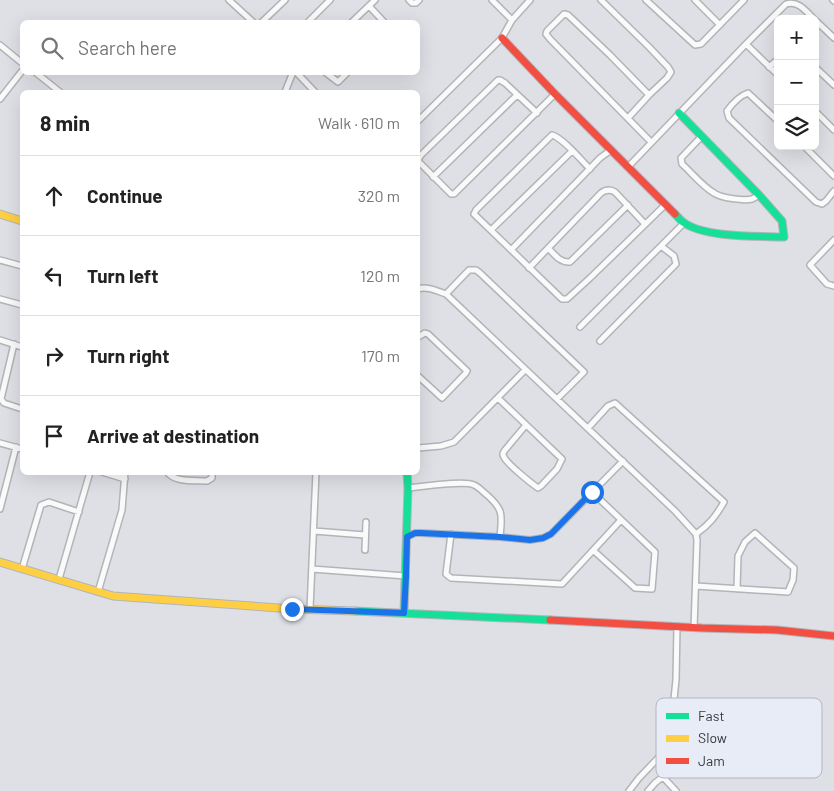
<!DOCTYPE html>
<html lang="en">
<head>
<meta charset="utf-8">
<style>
  :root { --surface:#fff; --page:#f6f6f6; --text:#222; --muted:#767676; --line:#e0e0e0 }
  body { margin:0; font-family:Barlow,sans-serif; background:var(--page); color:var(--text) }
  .controls { position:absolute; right:15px; top:15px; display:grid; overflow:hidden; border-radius:8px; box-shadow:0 5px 20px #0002 }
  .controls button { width:45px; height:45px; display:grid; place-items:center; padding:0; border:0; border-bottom:1px solid var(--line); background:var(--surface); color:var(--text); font:25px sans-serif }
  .stop { position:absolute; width:15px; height:15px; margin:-11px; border:4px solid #1a73e8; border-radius:50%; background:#fff }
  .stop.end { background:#1a73e8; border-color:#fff; box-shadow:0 1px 5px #0008 }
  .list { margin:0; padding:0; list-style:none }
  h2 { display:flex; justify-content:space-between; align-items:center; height:65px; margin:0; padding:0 20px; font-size:21px }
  h2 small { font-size:16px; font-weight:400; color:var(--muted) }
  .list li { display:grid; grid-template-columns:32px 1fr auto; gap:15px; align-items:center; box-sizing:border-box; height:80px; padding:0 20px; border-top:1px solid var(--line) }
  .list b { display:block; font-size:19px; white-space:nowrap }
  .list em { font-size:16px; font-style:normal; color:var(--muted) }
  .icon { flex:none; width:28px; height:28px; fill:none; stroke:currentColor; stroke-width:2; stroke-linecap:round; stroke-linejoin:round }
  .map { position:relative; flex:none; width:834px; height:791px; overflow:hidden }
  .search { position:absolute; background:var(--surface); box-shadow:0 5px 20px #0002; left:20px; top:20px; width:400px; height:55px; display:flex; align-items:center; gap:12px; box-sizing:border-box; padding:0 18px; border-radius:8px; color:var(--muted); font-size:19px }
  .panel { position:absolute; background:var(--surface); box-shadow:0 5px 20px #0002; left:20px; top:90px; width:400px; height:385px; border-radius:8px }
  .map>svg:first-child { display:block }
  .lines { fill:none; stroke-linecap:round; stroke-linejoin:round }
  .street-casing { stroke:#b3b4b9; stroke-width:8 }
  .fast-casing { stroke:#b3b4b9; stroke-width:9 }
  .slow-casing { stroke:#b3b4b9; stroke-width:9 }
  .jam-casing { stroke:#b3b4b9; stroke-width:9 }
  .street { stroke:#fafafb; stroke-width:5 }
  .fast { stroke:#16e098; stroke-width:7 }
  .slow { stroke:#ffcf43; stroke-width:7 }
  .jam { stroke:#f24e42; stroke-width:7 }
  .route { stroke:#1a73e8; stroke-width:6 }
  .key { fill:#e8ecf7; stroke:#b3b6bf; stroke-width:1 }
  .key-label { font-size:14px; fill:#36383c }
</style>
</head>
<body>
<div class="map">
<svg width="834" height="791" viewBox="0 0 834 791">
  <rect width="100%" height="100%" fill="#dee0e6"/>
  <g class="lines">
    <!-- street casing -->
    <g class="street-casing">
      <path id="street" d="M229,0L253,22
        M409,0L412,3H416L419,0
        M492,0L512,20
        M601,0L649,47L668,67L671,72L667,78L649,95L628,118
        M646,0L695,45L701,44L744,0
        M695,0L720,25
        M833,0L834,1
        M369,6L384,22
        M815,20L834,38
        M262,22L285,0
        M308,22L330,0
        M352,22L375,0
        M746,44L778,75
        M0,45L22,63
        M769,67L778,59
        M815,67L834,85
        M35,72L60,92
        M296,72L315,92
        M325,72L338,82L348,72
        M285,92L293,72
        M649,95L610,55L568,15L564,14L547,31L546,34L550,39L651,142
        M0,99L22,71
        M815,111L834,130
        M537,113L505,83L500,80H498L421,155L418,160L419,162L451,194H454L555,94
        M418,121L502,38L512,20L530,0
        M778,121L748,93C739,96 732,104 727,111L729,118L816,202L822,204L826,201L834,191
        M701,137L681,158L682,164C692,173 702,186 714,193C721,198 744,201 752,199C754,198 758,196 759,195
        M804,146L834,176
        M628,167L746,44L786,4C798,0 806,11 814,19
        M590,169C581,160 563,138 552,135L476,210L474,214L562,299H567L590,278L665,205
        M433,177L517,95
        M491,230L572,151
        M834,240L810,265L827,284L834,286
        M548,248C554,254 560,263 570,262L628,205
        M511,250L600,158L611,150
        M0,260L22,266
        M529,268L601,193C605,190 610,189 615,192L645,224
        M418,289C427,286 437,291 446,294L675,511L696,534L697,540L694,628
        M446,294L469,270H476L480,273L525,316L584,372L557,399
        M0,299L22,305
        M580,327L684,223
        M418,337L425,333L428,334L467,371L465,374L442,398L418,376
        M0,340L22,347
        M600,341L676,264L674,256L661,246
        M14,344L1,399L4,403L22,409
        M498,398L562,459L557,469L541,486L538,488C531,483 507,464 504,457C502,454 503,453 505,450L526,425
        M588,428L608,406L615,403L724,502C716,516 709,525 696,534
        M0,443L22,449
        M418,448L441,446L454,442L525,370
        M102,472L125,479
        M167,472C175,483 195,480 207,481L212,478V472
        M408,488C421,487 464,480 474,485C479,487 483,492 487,495C504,510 502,515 500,537
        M592,492L655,552L652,589L635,588L594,551
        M0,509L16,447
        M314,531L365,535
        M451,534L446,574L451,578L562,584L621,520
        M407,537L415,533H421L500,537L530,540L543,538L551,534L623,461
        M365,550L366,522
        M22,569L41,505L49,502L79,512
        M312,569L406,576
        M59,579L90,472
        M696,586L788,592L793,580L794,568L755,533L745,542L738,556L737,589
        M98,592L122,510L125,472
        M310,609L316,472
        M663,777L676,791
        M629,791L639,778L661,755L669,740
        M648,791L655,783L675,767L670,737L676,680L677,626"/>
    </g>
    <!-- fast casing -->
    <g class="fast-casing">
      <path id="fast" d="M675,214C678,217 680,220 683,222C704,238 758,236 784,237L782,221L759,195L679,113
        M355,611L550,620
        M404,613L408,488L407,472"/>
    </g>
    <!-- slow casing -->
    <g class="slow-casing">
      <path id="slow" d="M0,214L22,221
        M0,562L113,596L293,609L355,611"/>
    </g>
    <!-- jam casing -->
    <g class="jam-casing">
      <path id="jam" d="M502,38L555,94L675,214
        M550,620L702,628L777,630L834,636"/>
    </g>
    <!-- street -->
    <use href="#street" class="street"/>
    <!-- fast -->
    <use href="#fast" class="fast"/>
    <!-- slow -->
    <use href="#slow" class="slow"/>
    <!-- jam -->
    <use href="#jam" class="jam"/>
  </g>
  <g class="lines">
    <!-- route -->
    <path class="route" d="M292,609L404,613L406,576L407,537L415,533H421L500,537L530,540L543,538L551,534L592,492"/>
  </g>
  <!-- legend -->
  <rect x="656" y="698" width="166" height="80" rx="8" class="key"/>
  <rect x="666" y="713" width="23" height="6" fill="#16e098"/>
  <rect x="666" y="735" width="23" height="7" fill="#ffcf43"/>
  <rect x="666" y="758" width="23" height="6" fill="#f24e42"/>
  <g class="key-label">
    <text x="698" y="721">Fast</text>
    <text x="698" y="743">Slow</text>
    <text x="698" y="766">Jam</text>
  </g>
</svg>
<div class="controls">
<button>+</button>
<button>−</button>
<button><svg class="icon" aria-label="layers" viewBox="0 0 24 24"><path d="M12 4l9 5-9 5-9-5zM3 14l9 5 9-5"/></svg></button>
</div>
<div class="stop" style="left:592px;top:492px"></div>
<div class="stop end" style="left:292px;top:609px"></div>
<div class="search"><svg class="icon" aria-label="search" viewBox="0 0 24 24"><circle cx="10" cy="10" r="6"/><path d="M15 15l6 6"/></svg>Search here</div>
<section class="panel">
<h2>8 min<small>Walk · 610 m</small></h2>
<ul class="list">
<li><svg class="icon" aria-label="ahead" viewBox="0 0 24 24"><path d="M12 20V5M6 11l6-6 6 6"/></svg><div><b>Continue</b></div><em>320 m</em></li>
<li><svg class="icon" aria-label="left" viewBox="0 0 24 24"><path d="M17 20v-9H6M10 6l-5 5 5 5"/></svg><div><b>Turn left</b></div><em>120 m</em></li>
<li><svg class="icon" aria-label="right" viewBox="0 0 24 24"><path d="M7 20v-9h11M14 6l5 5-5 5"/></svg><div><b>Turn right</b></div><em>170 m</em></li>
<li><svg class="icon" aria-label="arrive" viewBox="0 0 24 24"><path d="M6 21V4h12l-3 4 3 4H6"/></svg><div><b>Arrive at destination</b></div></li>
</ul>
</section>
</div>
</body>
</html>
